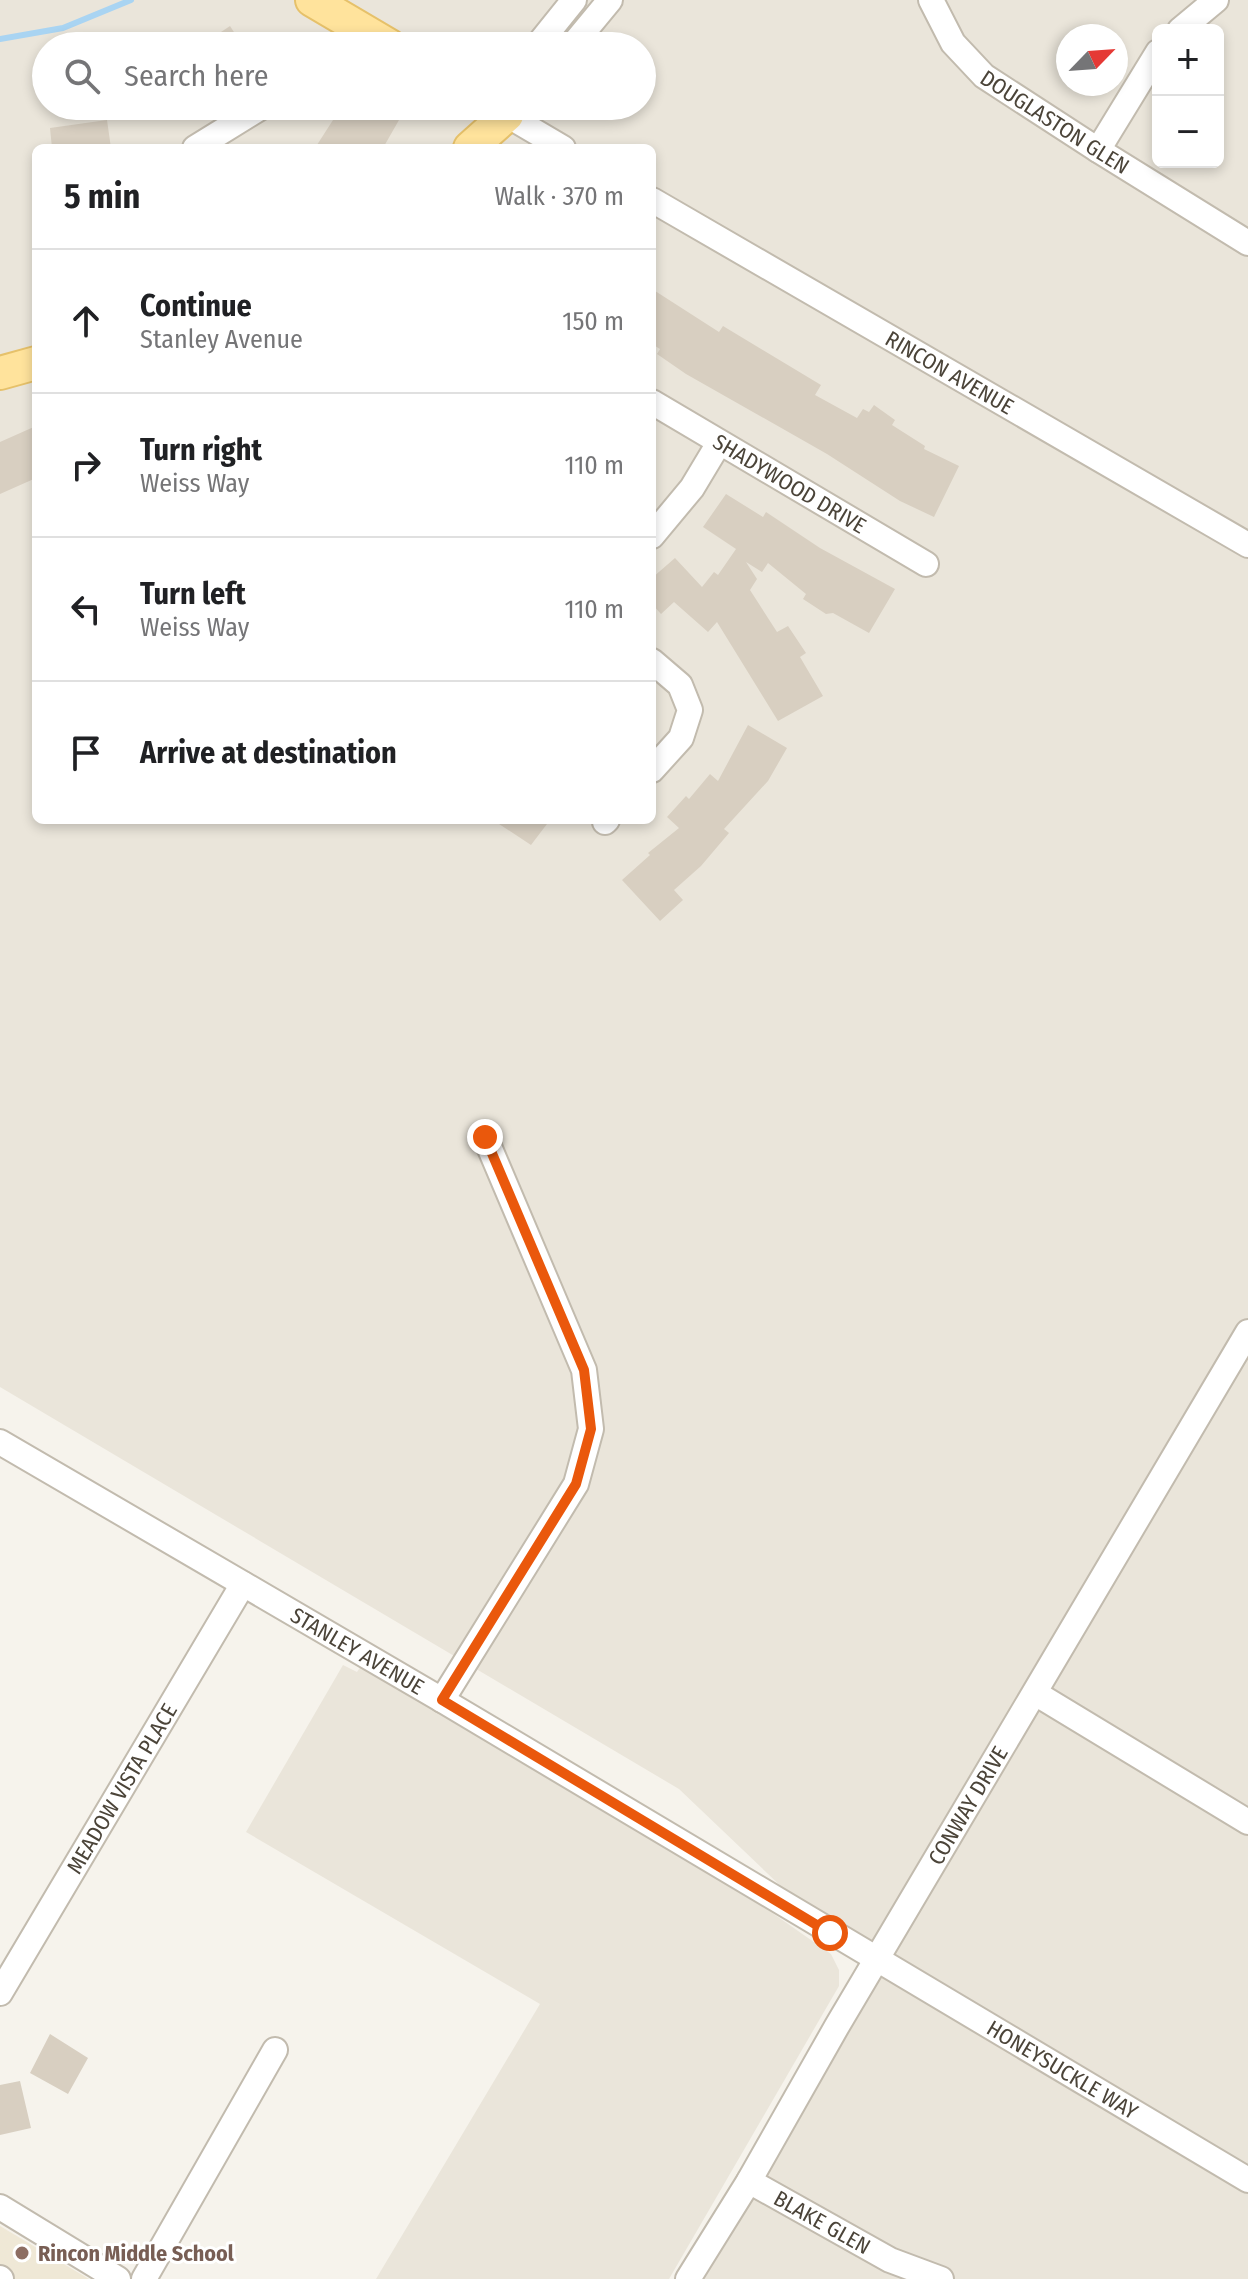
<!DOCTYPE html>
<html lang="en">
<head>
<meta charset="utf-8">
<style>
  :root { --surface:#fff; --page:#f2f2f2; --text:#202124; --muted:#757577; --line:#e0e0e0 }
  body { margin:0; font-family:"Fira Sans Condensed",sans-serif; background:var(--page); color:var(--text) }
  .controls { position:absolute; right:24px; top:24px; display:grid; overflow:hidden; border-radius:12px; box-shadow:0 4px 12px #0003 }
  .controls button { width:72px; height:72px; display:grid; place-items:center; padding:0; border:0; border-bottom:2px solid var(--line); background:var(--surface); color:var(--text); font:40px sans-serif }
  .compass { position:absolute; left:1056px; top:24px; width:72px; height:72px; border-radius:50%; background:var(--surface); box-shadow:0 4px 12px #0003; rotate:65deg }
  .stop { position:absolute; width:24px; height:24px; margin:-18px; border:6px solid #ea580c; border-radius:50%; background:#fff }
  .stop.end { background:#ea580c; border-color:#fff; box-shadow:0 2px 8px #0008 }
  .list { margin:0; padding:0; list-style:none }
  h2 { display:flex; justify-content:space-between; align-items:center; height:104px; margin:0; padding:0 32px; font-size:34px }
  h2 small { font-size:26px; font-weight:400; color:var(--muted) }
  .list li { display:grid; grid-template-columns:52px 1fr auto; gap:24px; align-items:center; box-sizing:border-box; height:144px; padding:0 32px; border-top:2px solid var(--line) }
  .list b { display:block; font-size:30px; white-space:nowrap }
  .list p { margin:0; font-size:26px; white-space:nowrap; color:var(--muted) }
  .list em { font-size:26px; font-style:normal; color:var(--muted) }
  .icon { flex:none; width:44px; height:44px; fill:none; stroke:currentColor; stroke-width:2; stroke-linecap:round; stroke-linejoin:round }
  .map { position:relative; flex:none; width:1248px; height:2279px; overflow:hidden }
  .search { position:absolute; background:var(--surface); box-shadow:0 4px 12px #0003; left:32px; top:32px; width:624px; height:88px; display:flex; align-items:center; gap:20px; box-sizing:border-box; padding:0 28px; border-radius:44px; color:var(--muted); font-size:30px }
  .panel { position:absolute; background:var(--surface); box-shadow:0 4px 12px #0003; left:32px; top:144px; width:624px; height:680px; border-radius:12px }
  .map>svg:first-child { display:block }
  .residential { fill:#eae5da; fill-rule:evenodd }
  .education { fill:#efe8d6 }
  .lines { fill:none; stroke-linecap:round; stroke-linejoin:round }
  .stream { stroke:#a9d4f2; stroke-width:6 }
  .building { fill:#d8cfc1 }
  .minor-casing { stroke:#c2bbae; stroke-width:28 }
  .major-casing { stroke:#e6c16a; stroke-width:36 }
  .minor { stroke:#fff; stroke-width:24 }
  .major { stroke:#ffe39c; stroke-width:32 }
  .route { stroke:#ea580c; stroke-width:10 }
  .education-dot { fill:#8d6e63; stroke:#fff; stroke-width:3 }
  .labels { text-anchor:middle; stroke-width:6; stroke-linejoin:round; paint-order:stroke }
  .street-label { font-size:22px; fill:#4b4439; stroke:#fff }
  .education-label { font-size:22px; font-weight:bold; fill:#785e54; stroke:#fff; text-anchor:start }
</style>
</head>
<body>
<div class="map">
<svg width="1248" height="2279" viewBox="0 0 1248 2279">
  <rect width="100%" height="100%" fill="#f6f3ec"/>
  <!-- residential -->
  <path class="residential" d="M0,0H1248V2279H688L876,1961L830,1933L679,1789L0,1387ZM1158,30H1218V162H1158ZM1068,36H1116V84H1068ZM46,46H642V106H46ZM36,148H652V820H36Z
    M343,1665L357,1672L361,1666L758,1903L831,1954L839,1970V1986L669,2279H376L540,2004L246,1832Z"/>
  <!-- education -->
  <path class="education" d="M0,2226L89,2279H0Z"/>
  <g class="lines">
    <!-- stream -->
    <path class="stream" d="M0,39L63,28L131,0"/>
  </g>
  <!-- building -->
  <path class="building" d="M230,26L243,46H200Z
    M342,106H374L399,120L383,148H315Z
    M107,120L111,148H52L50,128Z
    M652,289L719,332L723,326L821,385L815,395L857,418L863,409L869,412L874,405L895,420L892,425L925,446L924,449L959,466L934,517L900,501L827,454L686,374L657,354L660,349L652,344Z
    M36,426V478L0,494V442Z
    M726,494L763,517L766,512L820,548L895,589L869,633L833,613L826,614L803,599L806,594L768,563L762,572L746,562L757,579L750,590L777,632L788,626L806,653L800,657L823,696L778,721L717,622L708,632L674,602L661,614L652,604V578L675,558L702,587L714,572L718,575L736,549L703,527Z
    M748,725L787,748L768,781L724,829L729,833L701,866L674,890L683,900L660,921L622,880L650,855L648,853L679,828L667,817L686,796L689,799L710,774L718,781Z
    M493,820H550L531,845Z
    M50,2034L88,2058L68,2094L30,2073Z
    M20,2081L31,2128L0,2135V2085Z"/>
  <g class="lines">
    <!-- minor casing -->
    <g class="minor-casing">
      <g id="minor">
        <path id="s1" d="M931,0L953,43L984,76L1098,150L1248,243"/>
        <path d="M1180,30L1216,0"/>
        <path d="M537,46L574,0"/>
        <path d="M572,46L610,0"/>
        <path d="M507,115L563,148"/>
        <path d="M195,148L263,106"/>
        <path d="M1098,150L1158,52"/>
        <path id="s2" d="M652,200L1248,545"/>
        <path id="s3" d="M652,402L926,564"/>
        <path d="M652,536L692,488L719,443"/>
        <path d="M652,661L680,685L690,710L681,738L652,770"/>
        <path d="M605,822L607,820"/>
        <path id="s4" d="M0,1442L442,1700L1248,2180"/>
        <path d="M1035,1693L1248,1822"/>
        <path d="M442,1700L576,1484L591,1429L584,1370L485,1137"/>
        <path id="s5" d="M0,1993L243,1584"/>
        <path id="s6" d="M749,2181L890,2260L941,2279"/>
        <path d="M0,2207L118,2279"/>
        <path d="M0,2278L1,2279"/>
        <path d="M144,2279L275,2050"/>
        <path id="s7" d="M688,2279L749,2181L837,2026L1248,1332"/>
      </g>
    </g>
    <!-- major casing -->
    <g class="major-casing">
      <path id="major" d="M312,0L390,46
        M470,148L507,115L491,106
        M0,373L36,363"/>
    </g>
    <!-- minor -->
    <use href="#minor" class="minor"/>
    <!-- major -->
    <use href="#major" class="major"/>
  </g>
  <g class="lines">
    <!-- route -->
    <path class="route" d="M485,1137L584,1370L591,1429L576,1484L442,1700L830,1933"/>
  </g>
  <!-- markers -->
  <circle class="education-dot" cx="22" cy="2253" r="8"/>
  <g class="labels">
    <!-- street labels -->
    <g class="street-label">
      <text dy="8" stroke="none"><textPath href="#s1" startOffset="178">DOUGLASTON GLEN</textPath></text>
      <text dy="8" stroke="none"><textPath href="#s2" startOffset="344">RINCON AVENUE</textPath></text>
      <text dy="8" stroke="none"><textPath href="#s3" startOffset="160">SHADYWOOD DRIVE</textPath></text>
      <text dy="8" stroke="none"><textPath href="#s4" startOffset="414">STANLEY AVENUE</textPath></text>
      <text dy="8" stroke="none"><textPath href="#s5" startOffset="238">MEADOW VISTA PLACE</textPath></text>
      <text dy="8" stroke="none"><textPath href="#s7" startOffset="550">CONWAY DRIVE</textPath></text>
      <text dy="8" stroke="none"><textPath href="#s4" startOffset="1234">HONEYSUCKLE WAY</textPath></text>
      <text dy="8" stroke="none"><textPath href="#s6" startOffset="84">BLAKE GLEN</textPath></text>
    </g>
    <!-- education labels -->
    <g class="education-label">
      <text x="38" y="2261">Rincon Middle School</text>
    </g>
  </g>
</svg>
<div class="controls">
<button>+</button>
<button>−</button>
</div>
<svg class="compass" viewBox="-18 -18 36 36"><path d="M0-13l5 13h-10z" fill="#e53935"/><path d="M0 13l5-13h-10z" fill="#757577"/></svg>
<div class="stop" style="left:830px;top:1933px"></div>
<div class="stop end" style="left:485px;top:1137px"></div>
<div class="search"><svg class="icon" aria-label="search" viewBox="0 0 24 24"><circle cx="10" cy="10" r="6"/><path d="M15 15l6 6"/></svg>Search here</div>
<section class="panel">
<h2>5 min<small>Walk · 370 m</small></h2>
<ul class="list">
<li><svg class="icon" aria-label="ahead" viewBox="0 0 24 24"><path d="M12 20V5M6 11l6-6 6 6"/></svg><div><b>Continue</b><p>Stanley Avenue</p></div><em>150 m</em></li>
<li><svg class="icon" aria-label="right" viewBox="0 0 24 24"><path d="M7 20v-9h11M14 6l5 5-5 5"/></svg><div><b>Turn right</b><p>Weiss Way</p></div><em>110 m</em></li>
<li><svg class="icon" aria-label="left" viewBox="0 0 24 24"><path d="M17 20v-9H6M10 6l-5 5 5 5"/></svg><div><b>Turn left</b><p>Weiss Way</p></div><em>110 m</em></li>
<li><svg class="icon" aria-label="arrive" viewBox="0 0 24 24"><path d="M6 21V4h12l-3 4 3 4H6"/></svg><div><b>Arrive at destination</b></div></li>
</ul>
</section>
</div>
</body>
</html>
